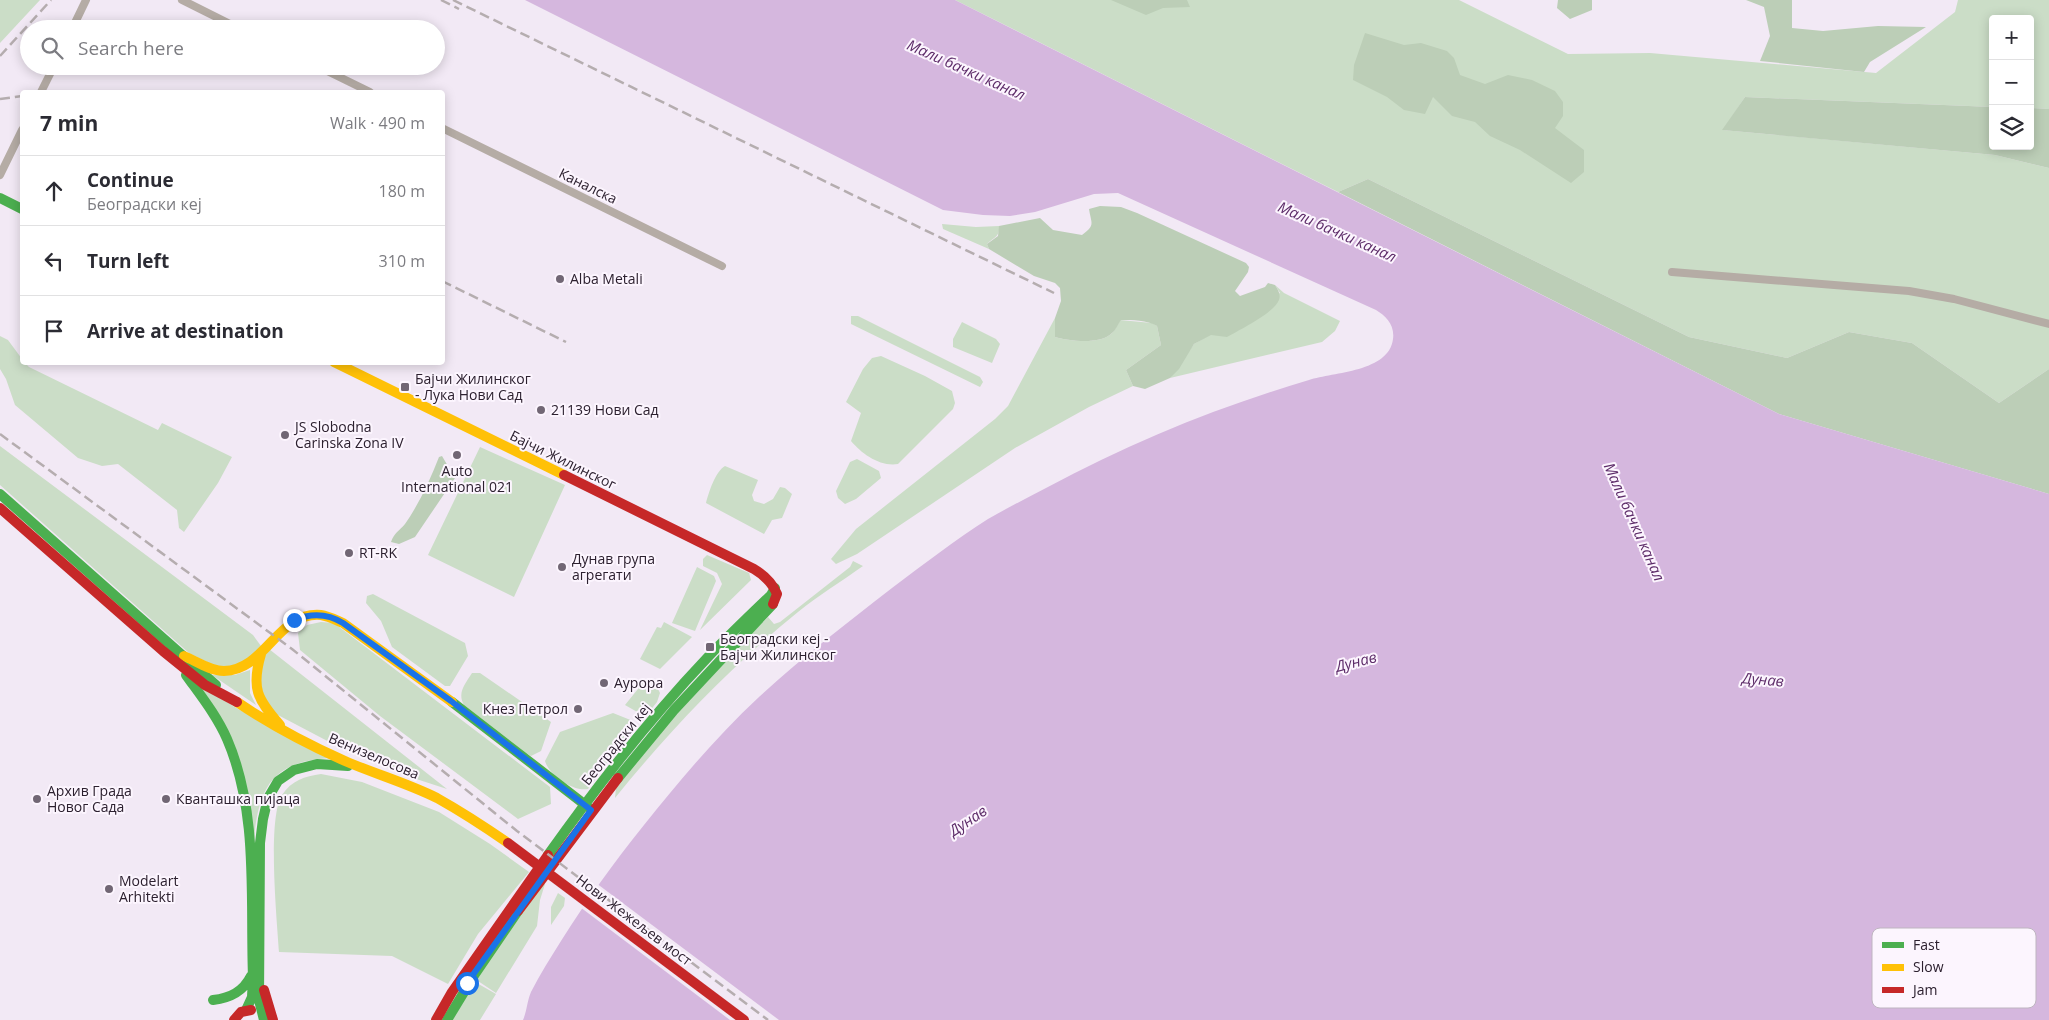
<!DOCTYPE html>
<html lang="en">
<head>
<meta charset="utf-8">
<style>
  :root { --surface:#fff; --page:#f2f2f3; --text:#2b2b33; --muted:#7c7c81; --line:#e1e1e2 }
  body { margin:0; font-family:"Open Sans",sans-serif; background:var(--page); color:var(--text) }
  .controls { position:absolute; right:15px; top:15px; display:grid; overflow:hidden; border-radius:5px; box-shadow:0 2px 12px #0003 }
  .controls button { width:45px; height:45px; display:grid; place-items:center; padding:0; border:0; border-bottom:1px solid var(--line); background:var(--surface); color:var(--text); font:25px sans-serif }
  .stop { position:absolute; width:15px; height:15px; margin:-11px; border:4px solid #1a73e8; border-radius:50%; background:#fff }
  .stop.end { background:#1a73e8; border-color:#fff; box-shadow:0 1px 5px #0008 }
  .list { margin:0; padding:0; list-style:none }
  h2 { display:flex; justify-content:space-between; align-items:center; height:65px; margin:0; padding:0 20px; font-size:21px }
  h2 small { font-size:16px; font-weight:400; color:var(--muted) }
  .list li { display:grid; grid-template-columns:32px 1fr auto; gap:15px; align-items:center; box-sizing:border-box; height:70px; padding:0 20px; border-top:1px solid var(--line) }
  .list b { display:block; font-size:19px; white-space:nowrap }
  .list p { margin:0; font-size:16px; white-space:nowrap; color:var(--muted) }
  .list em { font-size:16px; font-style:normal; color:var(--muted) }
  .icon { flex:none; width:28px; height:28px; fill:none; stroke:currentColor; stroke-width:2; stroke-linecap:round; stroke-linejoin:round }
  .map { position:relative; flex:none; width:2049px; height:1020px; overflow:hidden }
  .search { position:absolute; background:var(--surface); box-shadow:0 2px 12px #0003; left:20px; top:20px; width:425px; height:55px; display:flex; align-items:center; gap:12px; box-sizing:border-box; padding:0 18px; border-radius:28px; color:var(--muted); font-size:19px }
  .panel { position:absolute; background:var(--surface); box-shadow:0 2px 12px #0003; left:20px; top:90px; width:425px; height:275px; border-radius:5px }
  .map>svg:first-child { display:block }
  .green { fill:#cbddc7 }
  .forest { fill:#bcceb7 }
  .water { fill:#d5b7de }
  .pier { fill:#f2e9f5 }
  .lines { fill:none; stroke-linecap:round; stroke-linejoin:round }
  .street { stroke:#b5aca5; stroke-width:8 }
  .fast { stroke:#4caf50; stroke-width:10 }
  .slow { stroke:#ffc107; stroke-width:10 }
  .jam { stroke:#c62828; stroke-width:10 }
  .rail { stroke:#b5adaf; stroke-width:2.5; stroke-dasharray:10 5; stroke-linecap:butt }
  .jam-bridge { stroke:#c62828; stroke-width:10 }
  .route { stroke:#1a73e8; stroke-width:6 }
  .poi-dot { fill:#716674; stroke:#fcf5fe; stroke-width:2 }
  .labels { text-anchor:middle; stroke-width:4; stroke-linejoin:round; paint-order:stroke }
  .street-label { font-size:14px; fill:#2c202f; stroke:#fcf5fe }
  .poi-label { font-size:14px; fill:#2c202f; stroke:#fcf5fe; text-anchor:start }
  .water-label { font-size:15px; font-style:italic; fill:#5d2c69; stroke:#fcf5fe }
  .key { fill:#fcf5fe; stroke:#beb5c0; stroke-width:1 }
  .key-label { font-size:14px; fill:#2c202f }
</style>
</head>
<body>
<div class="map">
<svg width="2049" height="1020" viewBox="0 0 2049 1020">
  <rect width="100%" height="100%" fill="#f2e9f5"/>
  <!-- green -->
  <path class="green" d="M0,0H40L0,43Z
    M955,0H1459L1568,54L1650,53L1876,73L1955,12L1958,0H2049V109L2030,108V19H1993V107L1745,97L1723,130L1995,155L2049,168V369L1999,403L1912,343L1849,332L1787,358L1689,337L1368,179L1338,192Z
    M942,224L976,227L999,226C1000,237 994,237 987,244L989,249L943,229Z
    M1275,285L1284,293L1340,321L1335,331L1322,342L1170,378L1194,344L1280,293Z
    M851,316H858L980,377L983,382L980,387L851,324Z
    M1055,318V337C1069,341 1101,345 1112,333C1115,330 1118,324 1120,320L1152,323L1157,326L1161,345L1126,370L1133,386L1089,407L1015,448L857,554L836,564L831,559L856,529L995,419L1008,406Z
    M962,322L996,339L1000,344L992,363L953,347V339Z
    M0,336L8,340L22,359V362L25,363L29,367L158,430L162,423L232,457L218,483L184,532L179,528L177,510L118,464L102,466L78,458L15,405L6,379L0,369Z
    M881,356L925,376L952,391L955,403L953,409L898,464C880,467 862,454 851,441L861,413L846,402L863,369L872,358Z
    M0,446L253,635L261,646C236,679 220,669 189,653L0,485Z
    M480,447L565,485L514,597L428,555Z
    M857,459L879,471L881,478L856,499L845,504L838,498L836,491L850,462Z
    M725,466L758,480L752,495L754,501L764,504L773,499L780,487L785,488L792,494L782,518L772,520L764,534L706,503C709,492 715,472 725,466Z
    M707,555L749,573L751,580L700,630L722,584L717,573L703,566V559Z
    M853,561L863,566C842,581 819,595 798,612C730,667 670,730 615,798L616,788L619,782L708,677L768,617L774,624L780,622L850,567Z
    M697,567L714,576L716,581L695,631L672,623Z
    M373,594L465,643L468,656L450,686H445L392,647L381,621L366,603L367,596Z
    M321,622L334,623L550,787L551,804L518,819L380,716L300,650L298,633L307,625Z
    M664,622L692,637L660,669L640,659L657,627L661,628Z
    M269,649L447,789L404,775L335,745L276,714L260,698L257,673L263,657Z
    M250,670V693L256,705L212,675H235Z
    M472,673H480L551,722L541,751L531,756L526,753L464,705C457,693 465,684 472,673Z
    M642,678L656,685L660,693L657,702L649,712L639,713L625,705L642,684L640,681Z
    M200,685L238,709L329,758C272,762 259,787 254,839L246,785Z
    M613,713L633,721L635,726L588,789C573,792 549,775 545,761L560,732Z
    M321,774L362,782L439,812L490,844L529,872L478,934L448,984L392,956L279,952C277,920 267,819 282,795C291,781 305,776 321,774Z
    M541,882L545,884L540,900L537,926L496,993L475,979Z
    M558,893L565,898L564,906L551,925V907Z
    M475,982L496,994L480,1020H450Z"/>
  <!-- forest -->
  <path class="forest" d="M1111,0H1187L1190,7L1163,8L1146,15Z
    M1558,0H1592V10L1570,19L1557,8Z
    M1746,0H1792V28L1823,31L1878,26L1926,27L1870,62L1864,72L1760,61L1770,36L1764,7Z
    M1365,33L1404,45L1421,43L1447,51L1454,58L1460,75L1485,84L1508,75L1532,80L1555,91L1563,102V116L1555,128L1584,150V172L1571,183L1520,150L1490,136L1475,122L1452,116L1433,97L1425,114L1404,110L1387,97L1353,80L1354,65Z
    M1745,97L1993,107V146H2030V108L2049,109V168L1995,155L1722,130Z
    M1368,179L1689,337L1787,358L1849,332L1912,343L1999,403L2049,369V494L1779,414L1338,192Z
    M1100,206L1121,207L1137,213L1246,263L1249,267L1248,272L1235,291L1240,296L1265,287L1268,283L1275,285C1278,290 1281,294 1279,300C1274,313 1239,330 1227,337L1211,335L1194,344L1179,369L1170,378L1145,389L1133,386L1126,370L1161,345L1157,326C1147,320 1132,320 1121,320C1118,324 1116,330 1112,333C1101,345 1069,341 1055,337V318L1061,301L1060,288L1055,283L1034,276L989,249L987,244L998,236L999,226L1040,218L1053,230L1082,235C1096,225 1091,223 1089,209Z
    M442,456L455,478L415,537L399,544L391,542C394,533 399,531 405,524C419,504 430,480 439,457Z"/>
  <!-- water -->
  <path class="water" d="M525,0H955L1779,414L2049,494V1020H523C527,1011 527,1001 531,992C540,974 551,957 561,941C587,900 614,862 644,825C680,780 717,736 759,697C801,658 847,623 892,588C924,564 955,540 988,519C1007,508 1027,498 1046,488C1132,442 1215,408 1309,380C1334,372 1389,372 1393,339C1395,325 1386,316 1376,310L1118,193L1094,194L1035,212L1010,216L983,215L943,210Z"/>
  <!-- pier -->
  <path class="pier" d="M596,883L779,1020H730L580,907Z"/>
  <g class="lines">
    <!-- street -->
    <path class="street" d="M182,0L240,29
      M72,29L86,0
      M317,66L370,92
      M41,92L54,66
      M442,128L722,266
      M0,175L22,130
      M1672,272L1909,291L1954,299L2049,324"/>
    <!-- fast -->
    <path class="fast" d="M0,198L22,209
      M0,494L216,685
      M186,675C201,696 217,716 227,739C259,813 250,899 253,977L252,997L246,1010
      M452,702L588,807
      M618,778L674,710L773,604
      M548,855C597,786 650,718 708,657C729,635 750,615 771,595L775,588
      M213,1000C230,998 243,992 251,976
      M264,1020L259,1000L260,843L263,819L268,798L278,781L294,770L317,764L348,766
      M447,1020L475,974L518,911"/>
    <!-- slow -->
    <path class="slow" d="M334,362L564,475
      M261,654C251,688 257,699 280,725
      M184,656C196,661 210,671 224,671C266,670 278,611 321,615C328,616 336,620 343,623L452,702
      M237,702C271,725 307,744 345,761C375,774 407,783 437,798C462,812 485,827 508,843"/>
    <!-- jam -->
    <path class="jam" d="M564,475L754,569C764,575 772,582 777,594L773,604
      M0,508L163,651L205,685L237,702
      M518,911L618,778
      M264,990L273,1020
      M234,1020L241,1012L251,1010
      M436,1020L452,992L548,855"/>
    <!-- rail -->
    <path class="rail" d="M441,0L459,9
      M453,0L1054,293
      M0,56L51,0
      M0,99L22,96
      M442,281L566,342
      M0,434L292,649L517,831L768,1020"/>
    <!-- jam-bridge -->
    <path class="jam-bridge" d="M508,843L744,1020"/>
  </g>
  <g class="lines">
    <!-- route -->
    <path class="route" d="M294,620C311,613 327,613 343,623L451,701L591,810L467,983"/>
  </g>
  <!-- markers -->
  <g class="poi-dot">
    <circle cx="560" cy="279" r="5"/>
    <rect x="400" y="382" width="10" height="10" rx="2.5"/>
    <circle cx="541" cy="410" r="5"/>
    <circle cx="285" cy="435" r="5"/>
    <circle cx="457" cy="455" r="5"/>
    <circle cx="349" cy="553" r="5"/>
    <circle cx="562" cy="567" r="5"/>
    <rect x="705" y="642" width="10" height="10" rx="2.5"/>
    <circle cx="604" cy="683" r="5"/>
    <circle cx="578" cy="709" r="5"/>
    <circle cx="37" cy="799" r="5"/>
    <circle cx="166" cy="799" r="5"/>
    <circle cx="109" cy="889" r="5"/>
  </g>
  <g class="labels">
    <!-- street labels -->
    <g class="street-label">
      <text transform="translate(588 186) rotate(26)" y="5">Каналска</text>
      <text transform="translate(563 460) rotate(26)" y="5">Бајчи Жилинског</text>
      <text transform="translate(616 744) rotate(-51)" y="5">Београдски кеј</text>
      <text transform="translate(374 756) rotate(23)" y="5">Венизелосова</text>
      <text transform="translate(634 920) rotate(37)" y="5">Нови Жежељев мост</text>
    </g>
    <!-- poi labels -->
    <g class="poi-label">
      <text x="570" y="284">Alba Metali</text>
      <text x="415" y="384">Бајчи Жилинског<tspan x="415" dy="16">- Лука Нови Сад</tspan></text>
      <text x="551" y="415">21139 Нови Сад</text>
      <text x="295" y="432">JS Slobodna<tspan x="295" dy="16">Carinska Zona IV</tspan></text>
      <text x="457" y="476" text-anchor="middle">Auto<tspan x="457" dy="16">International 021</tspan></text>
      <text x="359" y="558">RT-RK</text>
      <text x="572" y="564">Дунав група<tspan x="572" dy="16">агрегати</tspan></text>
      <text x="720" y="644">Београдски кеј -<tspan x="720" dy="16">Бајчи Жилинског</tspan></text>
      <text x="614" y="688">Аурора</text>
      <text x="568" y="714" text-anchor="end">Кнез Петрол</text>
      <text x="47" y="796">Архив Града<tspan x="47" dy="16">Новог Сада</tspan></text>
      <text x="176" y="804">Кванташка пијаца</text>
      <text x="119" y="886">Modelart<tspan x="119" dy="16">Arhitekti</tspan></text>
    </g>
    <!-- water labels -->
    <g class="water-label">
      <text transform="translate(966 70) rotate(24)" y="5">Мали бачки канал</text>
      <text transform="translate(1337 232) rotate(24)" y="5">Мали бачки канал</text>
      <text transform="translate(1634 522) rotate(66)" y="5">Мали бачки канал</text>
      <text transform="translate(1356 662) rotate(-14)" y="5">Дунав</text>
      <text transform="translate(1763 680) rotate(5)" y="5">Дунав</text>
      <text transform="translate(968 821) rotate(-34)" y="5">Дунав</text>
    </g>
  </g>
  <!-- legend -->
  <rect x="1872" y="928" width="164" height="80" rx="8" class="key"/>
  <rect x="1882" y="942" width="22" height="6" fill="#4caf50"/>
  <rect x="1882" y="964" width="22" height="7" fill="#ffc107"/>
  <rect x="1882" y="987" width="22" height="6" fill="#c62828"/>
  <g class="key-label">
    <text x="1913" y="950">Fast</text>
    <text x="1913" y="972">Slow</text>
    <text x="1913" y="995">Jam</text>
  </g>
</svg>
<div class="controls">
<button>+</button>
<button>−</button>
<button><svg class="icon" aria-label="layers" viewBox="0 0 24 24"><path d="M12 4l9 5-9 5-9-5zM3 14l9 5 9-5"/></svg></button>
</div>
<div class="stop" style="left:467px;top:983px"></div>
<div class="stop end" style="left:294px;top:620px"></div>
<div class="search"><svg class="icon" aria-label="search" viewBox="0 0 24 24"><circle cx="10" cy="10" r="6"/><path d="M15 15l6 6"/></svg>Search here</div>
<section class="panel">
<h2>7 min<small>Walk · 490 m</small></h2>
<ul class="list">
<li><svg class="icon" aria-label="ahead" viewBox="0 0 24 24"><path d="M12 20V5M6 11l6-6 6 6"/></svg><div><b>Continue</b><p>Београдски кеј</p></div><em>180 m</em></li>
<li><svg class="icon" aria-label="left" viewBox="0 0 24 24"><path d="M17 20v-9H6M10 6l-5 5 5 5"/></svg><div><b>Turn left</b></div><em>310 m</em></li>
<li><svg class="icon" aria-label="arrive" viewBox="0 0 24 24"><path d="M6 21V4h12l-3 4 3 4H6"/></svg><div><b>Arrive at destination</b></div></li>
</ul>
</section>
</div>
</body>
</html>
